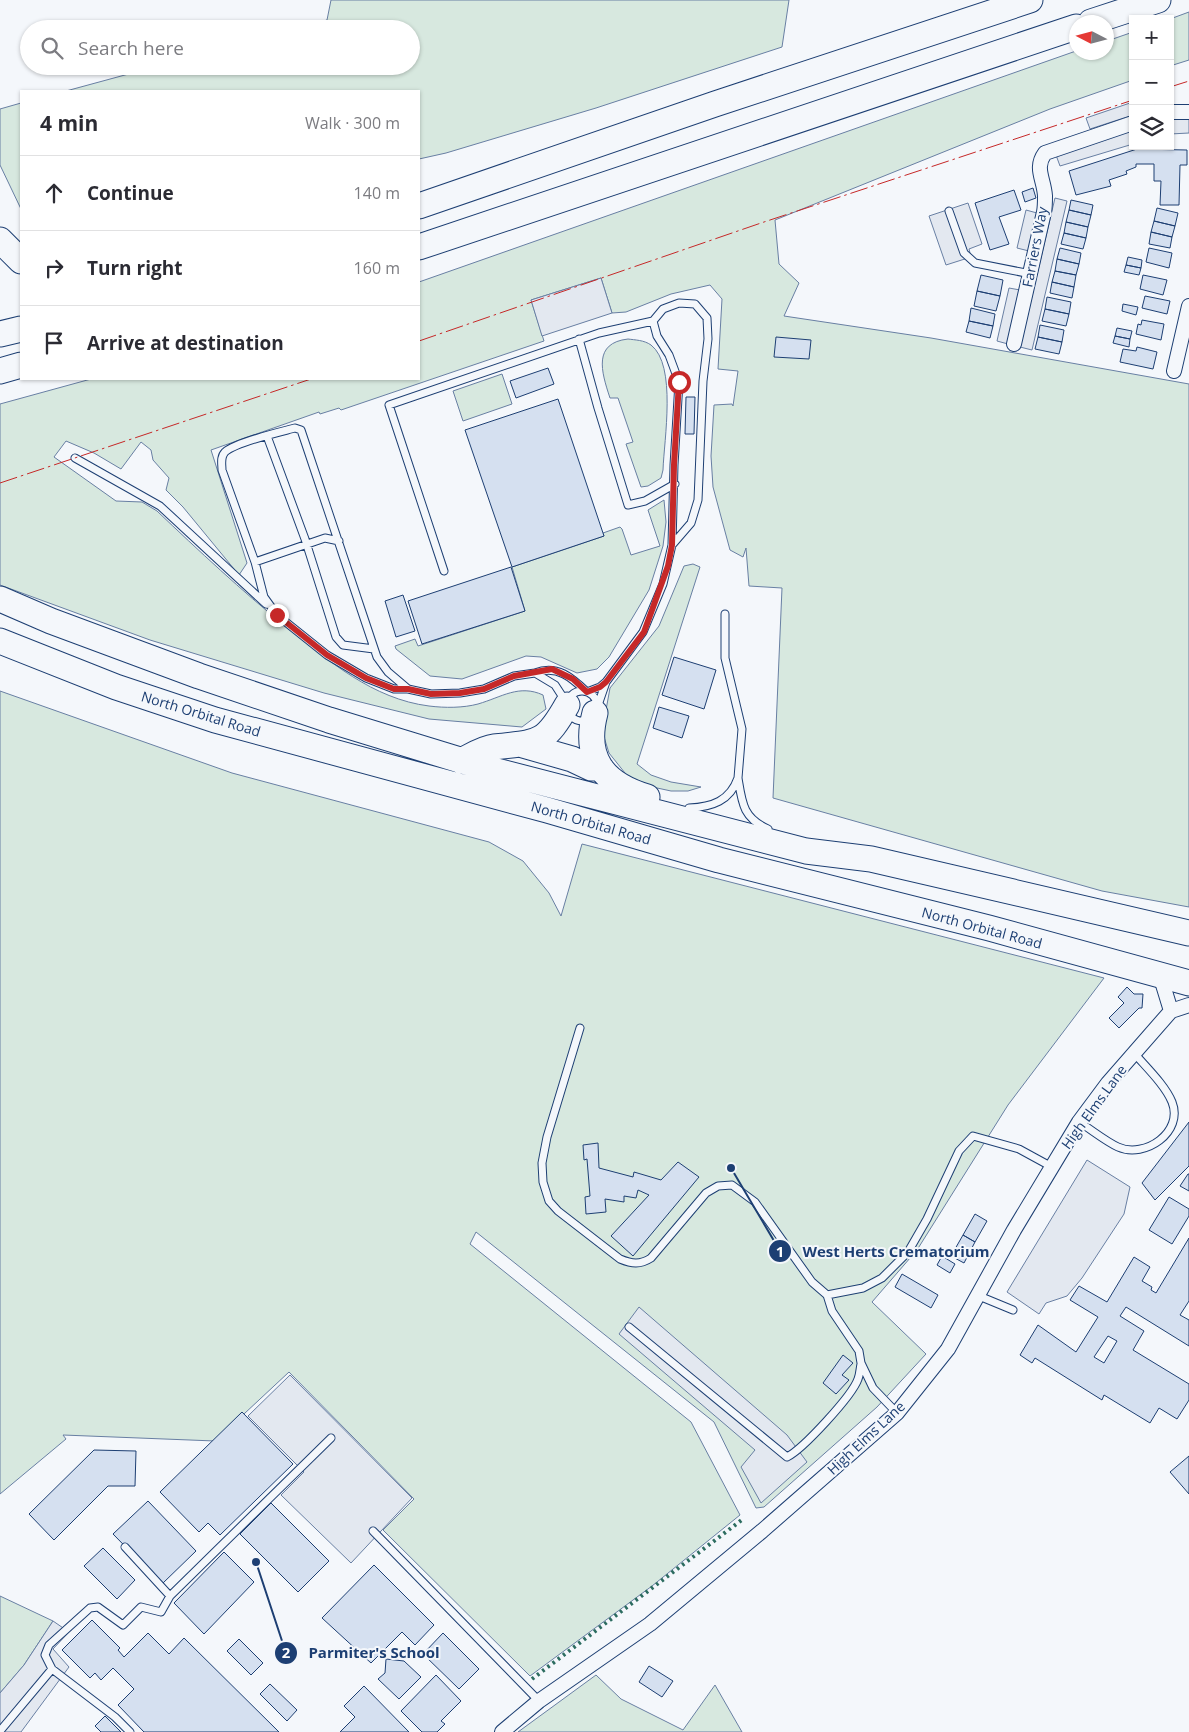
<!DOCTYPE html>
<html lang="en">
<head>
<meta charset="utf-8">
<style>
  :root { --surface:#fff; --page:#f2f2f3; --text:#2b2b33; --muted:#7c7c81; --line:#e1e1e2 }
  body { margin:0; font-family:"Open Sans",sans-serif; background:var(--page); color:var(--text) }
  .controls { position:absolute; right:15px; top:15px; display:grid; overflow:hidden; border-radius:0px; box-shadow:0 1px 4px #0004 }
  .controls button { width:45px; height:45px; display:grid; place-items:center; padding:0; border:0; border-bottom:1px solid var(--line); background:var(--surface); color:var(--text); font:25px sans-serif }
  .compass { position:absolute; left:1069px; top:15px; width:45px; height:45px; border-radius:50%; background:var(--surface); box-shadow:0 1px 4px #0004; rotate:276deg }
  .stop { position:absolute; width:15px; height:15px; margin:-11px; border:4px solid #c62828; border-radius:50%; background:#fff }
  .stop.end { background:#c62828; border-color:#fff; box-shadow:0 1px 5px #0008 }
  .list { margin:0; padding:0; list-style:none }
  h2 { display:flex; justify-content:space-between; align-items:center; height:65px; margin:0; padding:0 20px; font-size:21px }
  h2 small { font-size:16px; font-weight:400; color:var(--muted) }
  .list li { display:grid; grid-template-columns:32px 1fr auto; gap:15px; align-items:center; box-sizing:border-box; height:75px; padding:0 20px; border-top:1px solid var(--line) }
  .list b { display:block; font-size:19px; white-space:nowrap }
  .list em { font-size:16px; font-style:normal; color:var(--muted) }
  .icon { flex:none; width:28px; height:28px; fill:none; stroke:currentColor; stroke-width:2; stroke-linecap:round; stroke-linejoin:round }
  .map { position:relative; flex:none; width:1189px; height:1732px; overflow:hidden }
  .search { position:absolute; background:var(--surface); box-shadow:0 1px 4px #0004; left:20px; top:20px; width:400px; height:55px; display:flex; align-items:center; gap:12px; box-sizing:border-box; padding:0 18px; border-radius:28px; color:var(--muted); font-size:19px }
  .panel { position:absolute; background:var(--surface); box-shadow:0 1px 4px #0004; left:20px; top:90px; width:400px; height:290px; border-radius:0px }
  .map>svg:first-child { display:block }
  .green { fill:#d7e8df; stroke:#687fa3 }
  .parking { fill:#e3e8f0; stroke:#687fa3 }
  .building { fill:#d5e0f0; stroke:#1d3f73; fill-rule:evenodd }
  .lines { fill:none; stroke-linecap:round; stroke-linejoin:round }
  .lane-casing { stroke:#1d3f73; stroke-width:9 }
  .street-casing { stroke:#1d3f73; stroke-width:16 }
  .highway-casing { stroke:#1d3f73; stroke-width:27 }
  .lane { stroke:#f4f7fb; stroke-width:7 }
  .street { stroke:#f4f7fb; stroke-width:14 }
  .highway { stroke:#f4f7fb; stroke-width:25 }
  .hedge { stroke:#2c6c60; stroke-width:4; stroke-dasharray:2.5 4; stroke-linecap:butt }
  .power { stroke:#c62828; stroke-width:1; stroke-dasharray:18 4 2.5 4; stroke-linecap:butt }
  .route { stroke:#c62828; stroke-width:6 }
  .labels { text-anchor:middle; stroke-width:4; stroke-linejoin:round; paint-order:stroke }
  .street-label { font-size:14px; fill:#1d3f73; stroke:#f4f7fb }
  .leader { fill:none; stroke:#1d3f73; stroke-width:2 }
  .callout-dot { fill:#1d3f73; stroke:#f4f7fb; stroke-width:2 }
  .mark-label { font-size:15px; text-anchor:middle; font-weight:bold; fill:#fff }
  .callout-label { font-size:15px; text-anchor:middle; font-weight:bold; fill:#1d3f73; stroke:#f4f7fb; stroke-width:4; stroke-linejoin:round; paint-order:stroke }
</style>
</head>
<body>
<div class="map">
<svg width="1189" height="1732" viewBox="0 0 1189 1732">
  <rect width="100%" height="100%" fill="#f4f7fb"/>
  <!-- green -->
  <path class="green" d="M331,0H789L782,47L596,108L446,153L419,159V91H66L158,66H411V29H296L327,20Z
    M1189,12V60L1170,66V19Z
    M1133,32V80L1050,109L775,220L779,264L799,283L784,316L931,338L1189,384V907L1102,891L773,798L782,588L749,586L746,548L743,557L730,550L713,487L711,456L714,405L732,404L733,406L738,371L718,369L722,299L710,285L671,294L626,312L612,313L601,278L531,300L544,341L341,410L339,408L320,414L319,412L211,450L247,563L239,575L183,507L166,490L169,478L153,460L151,450L141,442L121,469L94,453L66,441L54,457L116,501L142,502L157,511C199,551 241,590 286,627C329,661 373,699 429,706C445,708 463,708 478,704C502,697 519,684 543,695L546,709L522,727L429,719L324,693L150,640L0,585V404L91,379H419V282L1076,51L1106,52L1107,41Z
    M21,103V209L0,165V109Z
    M628,339C635,340 644,340 651,345C677,365 664,440 663,470L661,478L648,486L641,487L626,444L633,442L618,398H610C601,371 593,343 628,339Z
    M502,374L512,404L463,421L453,391Z
    M664,500L666,522L663,546L649,590L609,657L597,669L577,673L541,657L526,656L462,679L430,676L396,649L395,646L415,639L418,646L525,611L512,567L604,536L603,533L620,527L622,529L631,555L660,546L648,510Z
    M693,564L700,567L637,764L651,775L671,782L701,787L688,791H671L648,786L629,778L609,753L604,737V721L610,688L659,626L684,566Z
    M0,691L232,773L489,842L523,861L549,893L561,916L582,844L1104,978L1008,1105L917,1250L872,1302L926,1354L877,1407L764,1507L756,1508L714,1422L476,1232L470,1244L691,1422L740,1515L652,1586L530,1676L383,1530L414,1499L289,1372L215,1441L63,1435L66,1439L0,1494Z
    M0,1596L53,1621L24,1665L0,1693Z
    M596,1675L621,1699L683,1730L715,1685L742,1732H518Z"/>
  <!-- parking -->
  <path class="parking" d="M1133,102V115L1090,129L1086,118Z
    M1170,119H1189V133L1170,134Z
    M1133,129V144L1060,166L1056,155Z
    M1055,198L1067,201L1032,350L1020,347Z
    M968,203L982,244L969,249L971,257L946,265L929,216Z
    M1026,210L1037,213L1029,251L1017,248Z
    M601,278L612,313L542,336L531,300Z
    M1009,288L1020,290L1008,344L997,341Z
    M1087,1160L1130,1187L1124,1214L1082,1278L1067,1296L1046,1303L1039,1314L1007,1292Z
    M639,1307L787,1435L807,1462L761,1503L741,1467L755,1450L619,1334Z
    M290,1375L412,1498L351,1563L281,1495L304,1472L248,1416Z
    M53,1621L69,1632L53,1649L69,1667L21,1732H0V1693L24,1665Z"/>
  <!-- building -->
  <path class="building" d="M1137,149L1187,150V165H1180L1179,205H1160L1161,181H1154V164H1136V167L1126,171L1127,174L1109,180L1111,186L1076,195L1069,171Z
    M1033,188L1036,198L1025,202L1022,192Z
    M1014,190L1021,210L999,217L1009,244L990,250L975,203Z
    M1071,200L1093,205L1091,215L1069,210Z
    M1157,208L1178,213L1175,226L1154,221Z
    M1069,210L1091,215L1088,227L1066,222Z
    M1154,221L1175,226L1172,237L1151,232Z
    M1066,222L1088,227L1086,238L1064,233Z
    M1151,232L1172,237L1170,248L1149,244Z
    M1064,233L1086,238L1083,249L1061,244Z
    M1060,248L1081,253L1079,264L1057,259Z
    M1149,248L1172,253L1169,268L1146,262Z
    M1128,257L1142,260L1141,268L1126,265Z
    M1057,259L1079,264L1076,275L1055,271Z
    M1126,265L1141,268L1139,275L1124,272Z
    M1055,271L1076,275L1074,287L1052,282Z
    M981,275L1003,280L1000,296L977,291Z
    M1143,275L1167,280L1163,295L1140,289Z
    M1052,282L1074,287L1072,298L1050,293Z
    M977,291L1000,296L996,311L974,306Z
    M1145,296L1170,301L1167,314L1142,308Z
    M1047,297L1071,302L1069,314L1045,309Z
    M1123,304L1138,307L1136,315L1122,311Z
    M971,308L995,314L993,326L969,321Z
    M1045,309L1069,314L1066,326L1042,321Z
    M1142,320L1164,324L1161,340L1136,334L1138,324L1141,325Z
    M969,321L993,326L990,338L966,332Z
    M1040,325L1064,330L1062,342L1038,337Z
    M1117,328L1132,331L1130,339L1115,336Z
    M1115,336L1130,339L1129,347L1113,343Z
    M776,337L811,340L809,359L774,357Z
    M1038,337L1062,342L1059,354L1035,349Z
    M1137,347L1157,352L1153,369L1120,362L1123,349L1136,351Z
    M548,368L554,384L516,398L510,381Z
    M686,397H695L694,434H685Z
    M558,399L604,536L512,567L465,430Z
    M511,567L525,611L422,644L408,601Z
    M403,595L415,631L396,637L385,601Z
    M674,657L716,670L704,709L662,695Z
    M659,707L689,716L682,738L653,728Z
    M1127,987L1134,994H1143L1142,1008H1139L1119,1028L1109,1018L1124,1003L1118,997Z
    M1189,1122V1166L1155,1200L1142,1183Z
    M598,1143L599,1168L633,1177L634,1172L661,1180L678,1162L699,1177L633,1256L611,1236L649,1195L638,1190L636,1198L624,1196V1202L605,1199L606,1212L586,1214L585,1197L590,1196L587,1159L584,1160L583,1145Z
    M1188,1174H1189V1191L1180,1186Z
    M1169,1197L1189,1209V1216L1172,1244L1149,1230Z
    M975,1214L987,1221L975,1242L963,1235Z
    M963,1235L975,1242L964,1263L951,1256Z
    M1189,1238V1301L1180,1315L1189,1320V1346L1126,1307L1120,1316L1144,1331L1133,1350L1189,1384V1400L1177,1419L1159,1408L1150,1423L1104,1395L1102,1400L1035,1358L1032,1363L1020,1355L1038,1325L1076,1352L1098,1317L1070,1300L1079,1286L1107,1302L1134,1257L1150,1267L1142,1281L1152,1287L1151,1290L1156,1293ZM1108,1336L1117,1341L1104,1363L1094,1357Z
    M942,1256L955,1264L950,1273L937,1265Z
    M902,1274L938,1295L931,1308L895,1287Z
    M843,1355L853,1363L842,1375L849,1380L836,1394L823,1383Z
    M242,1412L293,1464L220,1535L208,1523L199,1532L160,1492Z
    M94,1450L136,1451L135,1486H108L54,1540L29,1514Z
    M1189,1456V1494L1170,1472Z
    M148,1501L196,1551L162,1584L113,1534Z
    M271,1503L329,1561L298,1592L240,1534Z
    M103,1548L135,1580L117,1599L84,1566Z
    M224,1552L254,1582L204,1634L174,1603Z
    M374,1565L434,1625L415,1645L402,1632L371,1663L322,1618Z
    M92,1620L120,1648L118,1650L124,1657L148,1633L169,1654L184,1638L279,1732H144L118,1705L134,1689L113,1668L101,1680L95,1673L90,1678L62,1650Z
    M443,1633L479,1669L459,1689L423,1654Z
    M239,1639L263,1663L251,1675L227,1651Z
    M386,1659L404,1661L421,1677L399,1699L378,1679L385,1673Z
    M649,1666L673,1681L662,1697L639,1682Z
    M436,1675L461,1701L441,1721L445,1724L437,1732H422L401,1711Z
    M270,1684L297,1710L287,1721L260,1694Z
    M364,1686L409,1732H340L355,1717L344,1706Z
    M105,1716L121,1732H101L95,1726Z"/>
  <g class="lines">
    <!-- lane casing -->
    <g class="lane-casing">
      <path id="lane" d="M949,211L964,253L975,263L1031,274
        M579,339L598,408L628,505L645,501L675,484
        M267,436L305,539L336,637L343,645L374,649
        M75,458L160,506L266,604
        M255,562L325,538L339,541
        M444,571L389,405L599,333L653,321L663,309L679,303L695,304L707,318L708,339L703,381L698,500L691,523L672,545
        M725,614V658L742,729L738,778
        M606,682L643,632L663,584L672,545L674,465L679,382L669,355L657,336L653,321
        M408,689L388,672L377,657L301,430L295,428C280,432 236,442 225,452C220,457 222,464 222,470L255,562L264,597L277,615L327,655L366,678L394,689H408L431,694L460,693L484,689L514,676L535,673
        M567 706a15 15 0 1 1 30 0a15 15 0 1 1-30 0Z
        M566,702L555,685L535,673C557,664 572,678 587,692L600,687L606,682L597,708
        M689,808C712,807 730,801 738,778C742,803 743,818 768,829
        M580,1028L547,1137L542,1163L543,1182L549,1201L558,1211L620,1259C632,1264 640,1265 651,1258L706,1193L718,1186L732,1185L755,1202L812,1282L827,1295L832,1311L859,1351L861,1363L873,1388L897,1413
        M1079,1122C1092,1130 1105,1141 1118,1147C1145,1159 1184,1132 1172,1102C1165,1085 1146,1067 1134,1053
        M827,1295L863,1288L882,1278L908,1252L927,1219L959,1151L973,1136L1019,1149L1052,1167
        M979,1296L1013,1310
        M629,1327L787,1457C803,1449 852,1396 858,1379C860,1374 860,1368 861,1364
        M373,1531L539,1701
        M170,1596L331,1438
        M52,1669L45,1655L49,1645L90,1608L98,1607L123,1625L141,1607L161,1612L170,1596L125,1547
        M0,1731L52,1669L115,1717L130,1732"/>
    </g>
    <!-- street casing -->
    <g class="street-casing">
      <path id="street" d="M1170,112H1189
        M1014,344L1044,212C1045,207 1045,201 1045,196C1044,179 1034,168 1045,153L1133,123
        M1174,371L1189,306
        M1160,975L1171,1011
        M502,1732L539,1701L650,1624L762,1531L897,1413L948,1349L1014,1230L1079,1122L1108,1083L1171,1011L1189,1005"/>
    </g>
    <!-- highway casing -->
    <g class="highway-casing">
      <path id="highway" d="M1091,22L1158,0
        M419,206L715,104L1030,0
        M0,240L21,261
        M419,247L1076,27
        M0,334L21,329
        M0,371L21,365
        M0,599L51,621L199,676L329,720L489,769L806,851L871,859L1189,933
        M0,641L116,687L215,720L547,810L719,860L989,928L1189,983
        M595,713C583,759 604,784 647,797
        M523,745L572,759L591,768H601
        M461,761C471,756 484,748 494,747C537,742 544,746 567,705"/>
    </g>
    <!-- lane -->
    <use href="#lane" class="lane"/>
    <!-- street -->
    <use href="#street" class="street"/>
    <!-- highway -->
    <use href="#highway" class="highway"/>
    <!-- hedge -->
    <path class="hedge" d="M532,1679L743,1519"/>
    <!-- power -->
    <path class="power" d="M1170,87L1189,81
      M419,341L761,223L1133,100
      M0,483L311,379"/>
  </g>
  <g class="lines">
    <!-- route -->
    <path class="route" d="M277,615L327,655L366,678L394,689H408L431,694L460,693L484,689L514,676L552,669L573,679L587,692L600,687L606,682L644,632L668,566L672,545L674,465L679,382"/>
  </g>
  <g class="labels">
    <!-- street labels -->
    <g class="street-label">
      <text transform="translate(1035 247) rotate(-79)" y="5">Farriers Way</text>
      <text transform="translate(201 714) rotate(17)" y="5">North Orbital Road</text>
      <text transform="translate(591 823) rotate(16)" y="5">North Orbital Road</text>
      <text transform="translate(982 928) rotate(15)" y="5">North Orbital Road</text>
      <text transform="translate(1094 1107) rotate(-54)" y="5">High Elms Lane</text>
      <text transform="translate(866 1438) rotate(-43)" y="5">High Elms Lane</text>
    </g>
  </g>
  <!-- callouts -->
  <path class="leader" d="M731 1168L780 1251M256 1562L286 1653"/>
  <g class="callout-dot">
    <circle cx="731" cy="1168" r="5"/>
    <circle cx="256" cy="1562" r="5"/>
    <circle cx="780" cy="1251" r="12"/>
    <circle cx="286" cy="1653" r="12"/>
  </g>
  <g class="mark-label">
    <text x="780" y="1257">1</text>
    <text x="286" y="1658">2</text>
  </g>
  <g class="callout-label">
    <text x="896" y="1257">West Herts Crematorium</text>
    <text x="374" y="1658">Parmiter's School</text>
  </g>
</svg>
<div class="controls">
<button>+</button>
<button>−</button>
<button><svg class="icon" aria-label="layers" viewBox="0 0 24 24"><path d="M12 4l9 5-9 5-9-5zM3 14l9 5 9-5"/></svg></button>
</div>
<svg class="compass" viewBox="-18 -18 36 36"><path d="M0-13l5 13h-10z" fill="#e53935"/><path d="M0 13l5-13h-10z" fill="#7c7c81"/></svg>
<div class="stop" style="left:679px;top:382px"></div>
<div class="stop end" style="left:277px;top:615px"></div>
<div class="search"><svg class="icon" aria-label="search" viewBox="0 0 24 24"><circle cx="10" cy="10" r="6"/><path d="M15 15l6 6"/></svg>Search here</div>
<section class="panel">
<h2>4 min<small>Walk · 300 m</small></h2>
<ul class="list">
<li><svg class="icon" aria-label="ahead" viewBox="0 0 24 24"><path d="M12 20V5M6 11l6-6 6 6"/></svg><div><b>Continue</b></div><em>140 m</em></li>
<li><svg class="icon" aria-label="right" viewBox="0 0 24 24"><path d="M7 20v-9h11M14 6l5 5-5 5"/></svg><div><b>Turn right</b></div><em>160 m</em></li>
<li><svg class="icon" aria-label="arrive" viewBox="0 0 24 24"><path d="M6 21V4h12l-3 4 3 4H6"/></svg><div><b>Arrive at destination</b></div></li>
</ul>
</section>
</div>
</body>
</html>
